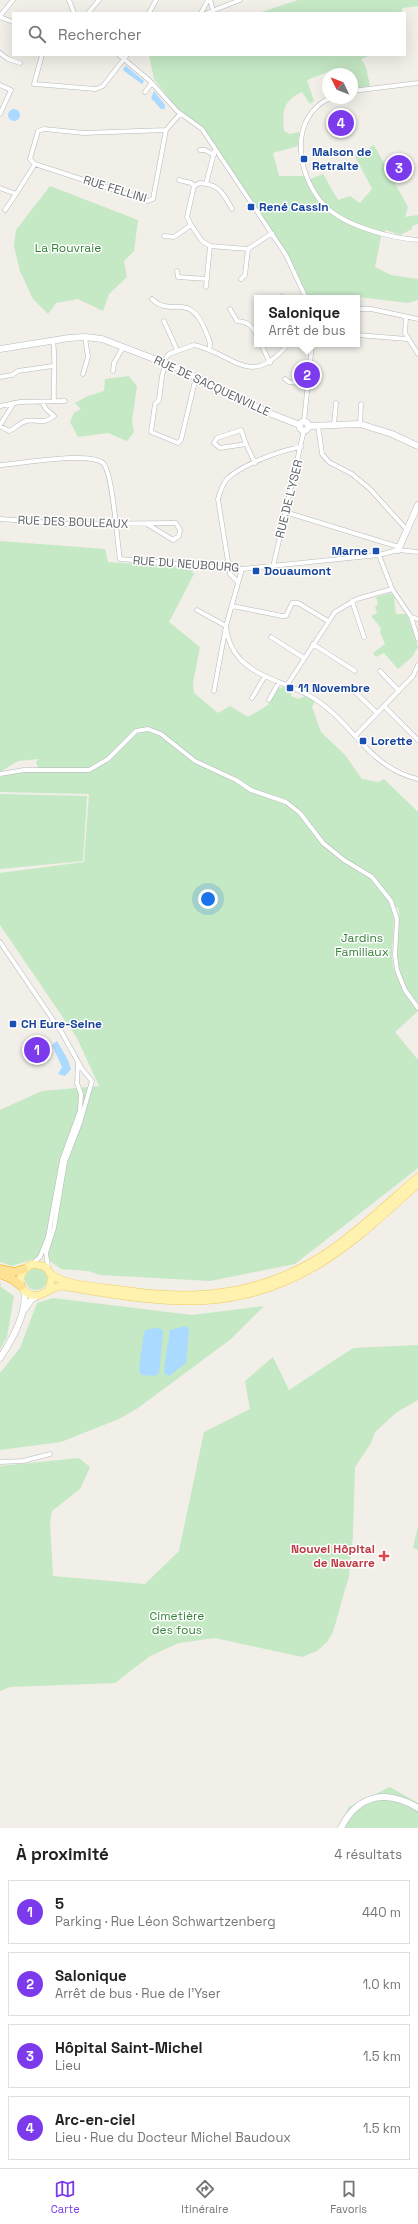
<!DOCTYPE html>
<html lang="fr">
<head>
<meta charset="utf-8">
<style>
  :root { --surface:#fff; --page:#f2f2f2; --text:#222; --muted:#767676; --line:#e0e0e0; --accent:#7c3aed }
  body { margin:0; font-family:"Space Grotesk",sans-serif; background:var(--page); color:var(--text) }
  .compass { position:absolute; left:322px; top:68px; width:36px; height:36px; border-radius:50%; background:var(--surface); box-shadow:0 4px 16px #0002; rotate:313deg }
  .you { position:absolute; left:208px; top:899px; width:14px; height:14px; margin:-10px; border:3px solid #fff; border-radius:50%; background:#1a73e8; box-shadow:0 0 0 6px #1a73e833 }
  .badge { display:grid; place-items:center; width:26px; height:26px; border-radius:50%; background:var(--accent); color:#fff; font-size:13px; font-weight:700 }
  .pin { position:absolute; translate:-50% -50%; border:2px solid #fff; box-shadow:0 1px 4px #0006 }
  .popup { position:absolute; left:254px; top:295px; width:106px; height:52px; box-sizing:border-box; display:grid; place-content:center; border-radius:0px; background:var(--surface); filter:drop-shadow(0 1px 3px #0005); font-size:13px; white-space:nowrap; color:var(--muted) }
  .popup b { font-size:15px; color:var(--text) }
  .popup::after { content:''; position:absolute; left:50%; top:100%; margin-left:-8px; border:8px solid transparent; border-top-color:var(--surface) }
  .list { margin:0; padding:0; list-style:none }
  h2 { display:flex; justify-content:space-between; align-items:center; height:52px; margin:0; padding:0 16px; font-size:17px }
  h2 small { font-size:13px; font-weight:400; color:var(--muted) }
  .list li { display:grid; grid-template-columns:26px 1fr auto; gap:12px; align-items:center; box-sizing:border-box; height:64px; margin:0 8px 8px; padding:0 8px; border:1px solid var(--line); border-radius:0px }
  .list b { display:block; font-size:15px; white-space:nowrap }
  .list p { margin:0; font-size:13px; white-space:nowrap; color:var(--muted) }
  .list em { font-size:13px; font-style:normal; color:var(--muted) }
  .icon { flex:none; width:22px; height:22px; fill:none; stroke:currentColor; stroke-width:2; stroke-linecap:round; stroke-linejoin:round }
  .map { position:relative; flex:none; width:418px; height:1828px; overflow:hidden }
  .search { position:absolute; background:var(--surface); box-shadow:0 4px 16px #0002; left:12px; right:12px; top:12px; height:44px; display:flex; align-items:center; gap:10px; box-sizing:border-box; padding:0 14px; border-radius:0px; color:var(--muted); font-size:15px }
  .sheet { height:340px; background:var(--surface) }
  nav { display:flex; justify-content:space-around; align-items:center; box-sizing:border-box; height:56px; border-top:1px solid var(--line); background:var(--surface); font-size:11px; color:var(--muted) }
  nav a { display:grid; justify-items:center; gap:2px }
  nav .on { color:var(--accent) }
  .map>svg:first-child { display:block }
  .green { fill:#c5e8c5 }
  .water { fill:#aadaff }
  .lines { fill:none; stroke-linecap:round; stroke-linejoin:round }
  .street-casing { stroke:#b5b8bc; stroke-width:5 }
  .secondary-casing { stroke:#b6babf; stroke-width:7 }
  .primary-casing { stroke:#f2c960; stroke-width:8 }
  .highway-casing { stroke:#f9ab00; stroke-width:9 }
  .street { stroke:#fff; stroke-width:4 }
  .secondary { stroke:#fff; stroke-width:6 }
  .primary { stroke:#fff2af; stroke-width:7 }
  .highway { stroke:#fde293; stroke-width:8 }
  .transit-dot { fill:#1a4fb4; stroke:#fff; stroke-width:1.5 }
  .health-dot { fill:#e0444e; stroke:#fff; stroke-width:1.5 }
  .labels { text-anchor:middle; stroke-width:3; stroke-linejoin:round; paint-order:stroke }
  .transit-label { font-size:12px; font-weight:bold; fill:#164399; stroke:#fff; text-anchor:start }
  .street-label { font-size:12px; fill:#5f6368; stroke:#fff }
  .park-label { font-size:12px; fill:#348238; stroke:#fff }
  .health-label { font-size:12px; font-weight:bold; fill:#be3a42; stroke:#fff; text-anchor:end }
</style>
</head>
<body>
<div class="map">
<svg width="418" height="1828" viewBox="0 0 418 1828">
  <rect width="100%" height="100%" fill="#f1efe8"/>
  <!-- green -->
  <path class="green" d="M298,0H418V6L402,8V13H258Z
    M149,55H371L361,59L366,67L370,86L353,89L352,74H340L336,69L307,80L314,101L310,104L302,92C283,100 282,112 284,131L290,134L299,132L298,146L273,153L279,176H304L308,180L323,174L338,200L350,196L360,203L372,189L355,156L374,145L408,207L405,217L418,215V224L412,226V229L400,235L386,230L381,237L375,267L391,275L418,279V300L408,303L342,295L331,298H307L287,253L202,126L178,110L154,79Z
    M50,186L138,220L134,251L124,261L127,277L109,294L103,311L78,299L56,303L48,314L33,299L20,271L14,246L16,230Z
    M129,376L137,386L132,421L134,432L127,441L108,433L78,437L70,422L74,413L81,409L75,403L88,396L104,391L105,379Z
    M0,541L105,549L108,562L190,568L194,574L169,622L200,647L193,683L194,693L218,713L230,706L248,717L268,705L277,688L285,687L292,691L291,696L299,699L305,696L315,701L312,707L321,732L345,755L362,779L378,782L384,779L418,812V1005C407,991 396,972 396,954C397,935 401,928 398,907L393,909C396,927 390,947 393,965C397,982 407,997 418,1011L395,1032L418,1060V1168L295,1264L210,1281L100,1275L88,1271L61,1269L43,1256L12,1266L0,1262V1110L42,1091L99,1086L77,1038L0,925V873L84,862L89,794L0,792V777L18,772L39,770L36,762L39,759L18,761L0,772Z
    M391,593L394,597L396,614H407L418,647L412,657L398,669L384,653L376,657L373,653L385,644L380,632L381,628L371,616L377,613L375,607L378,604L376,597Z
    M0,794L87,796L83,861L0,869Z
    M25 1279a11 11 0 1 1 22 0a11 11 0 1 1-22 0Z
    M0,1281L1,1287L14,1296L7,1337L0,1349Z
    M53,1298L192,1315L264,1306L231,1339L138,1408L119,1419L61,1442L0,1450V1373L20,1348L37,1303Z
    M418,1345V1400L397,1412L375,1432L371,1443L355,1467L353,1535L349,1576L333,1632L327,1642L317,1651L302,1657L215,1638L179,1643L150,1656L115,1683L10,1687L0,1691V1466L79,1458L90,1467L80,1489L52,1511L50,1523L53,1576L145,1584L179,1551L204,1432L250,1409L245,1381L273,1357L289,1390L353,1348Z
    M418,1526V1550L413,1548Z
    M390,1787L418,1803V1828H338L349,1807Z"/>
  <!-- water -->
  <path class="water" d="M126,66L144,81L142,84L124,71L123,69Z
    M154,91L165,105V109H161L151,98Z
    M8 115a6 6 0 1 1 12 0a6 6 0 1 1-12 0Z
    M57,1041L68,1060L71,1069L65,1076L58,1074L62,1067L52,1045Z
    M186,1326L189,1329L186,1363L169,1376L165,1374L164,1370L170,1330Z
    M160,1328L163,1332L159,1373L155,1376L141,1375L139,1370L144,1332L148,1329Z"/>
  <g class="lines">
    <!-- street casing -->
    <g class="street-casing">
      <path id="street" d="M69,0L74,13
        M210,0L213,10
        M88,13L99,0
        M149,13L156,0
        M201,13L208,0
        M207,13L240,0
        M0,16L13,0
        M0,17L13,22
        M0,53L8,59L20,63
        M42,55L34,84L96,89L103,86L127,55
        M119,55L150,81L177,111L202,129L286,255L306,298
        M0,85L11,90L0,114
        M352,91L418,83
        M145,92L152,83
        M330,98C287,118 297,177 325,206C345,226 390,238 418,240
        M166,130L84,133L44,129L38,131L30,159L35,164L148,201L153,199L166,130L180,114
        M200,150H205L214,155
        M179,180L191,183L194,186
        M206,184C221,186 225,197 232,209
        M0,188L16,194L35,164
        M5,210L16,194
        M191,225L187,217L194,186L200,183L206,184L215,149
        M164,236L174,237L191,225L202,241L210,246L248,249
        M177,271L178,277L207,279
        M241,279L245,275L248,249L272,233
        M206,287L210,246
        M279,298L283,296L284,298
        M152,299C172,319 189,289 206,332C208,338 212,343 209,349
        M230,309L237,321C249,322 252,326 257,336
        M357,309H371L418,319
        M406,318L405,333L418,354
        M164,321L177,350
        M357,335L407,339
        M53,341C56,360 53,381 54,401
        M261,344L270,363
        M163,362L169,354L194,345C235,354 250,390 288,344
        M166,363L162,376L159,400L155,404L151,432L178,443L181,440L196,377
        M113,371L114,363L123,347
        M83,374L88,357L85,337
        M0,377L12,375L18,371L53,366
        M285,379L289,382L308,384
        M0,406L20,402L65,401
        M304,421L312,344
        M334,424L336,403
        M360,424L361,404
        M0,425L14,403
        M318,425L322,454L329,462L352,474L370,489L407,530
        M0,426L9,431C15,429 19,423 26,421C37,419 44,425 54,416L46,409L42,402
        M246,444L241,430L217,438L214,443L220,448L246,444L255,463
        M0,465C21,464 88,451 103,463C113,472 117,543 120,559L242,569L379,555L398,550L418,552
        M285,512L399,547
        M0,519L66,524L176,523L180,530L179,536L173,540L147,524
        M379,555L392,589L411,617L418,639
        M273,567L304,430
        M238,582L230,574L218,499C220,492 222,485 227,479C241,465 281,450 301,447
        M352,601L364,637
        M232,606L282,616H286L292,603H298L328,621
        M197,610L226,626
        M411,617L418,619
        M226,626C227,638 232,650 240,659C260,680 291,683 315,699C354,724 369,768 418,779
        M271,637L304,658
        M313,644L355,671
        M380,671L399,691
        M287,685L335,612L357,599L392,589
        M214,691L226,626L242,569
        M354,691L377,713
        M252,698L265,676
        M269,700L279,682
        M384,706L418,740
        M355,736L413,676L418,665
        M0,774L24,770H89L108,759L136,731L148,729L161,734L195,761L236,780L251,790L286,802L300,813L323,843L344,860L372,877L391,901L397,919L395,955L397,970L405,990L418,1008
        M0,942L62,1033L82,1069L92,1081L80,1123L65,1162L54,1228L46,1253L48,1267
        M33,1263L40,1257L48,1237L62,1160L80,1111L81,1094L77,1083L78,1063
        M0,1462L23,1461L50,1454"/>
    </g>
    <!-- secondary casing -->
    <g class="secondary-casing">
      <path id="secondary" d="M0,349L69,338L85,337L102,339L175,367L269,413L300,425
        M299.5 426a4.5 4.5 0 1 1 9 0a4.5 4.5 0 1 1-9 0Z
        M309,426L360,424L392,434L418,446
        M398,550L418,505
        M24,1310L32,1299L38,1296
        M0,1358C12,1340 28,1312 24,1290
        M341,1828C358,1794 387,1789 418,1808"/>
    </g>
    <!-- primary casing -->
    <g class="primary-casing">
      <path id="primary" d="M51,1274C66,1286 102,1287 122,1290C199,1302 270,1294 335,1247C364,1226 391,1200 418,1177
        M49,1289L52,1277L46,1267L34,1264C20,1267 14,1287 29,1294C42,1300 50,1286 62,1286C159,1302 234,1318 324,1261C358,1240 388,1210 418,1184"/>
    </g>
    <!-- highway casing -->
    <g class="highway-casing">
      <path id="highway" d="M0,1269L14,1272L24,1269
        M0,1274L12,1279L21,1286"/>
    </g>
    <!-- street -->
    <use href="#street" class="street"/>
    <!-- secondary -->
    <use href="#secondary" class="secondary"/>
    <!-- primary -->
    <use href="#primary" class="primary"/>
    <!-- highway -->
    <use href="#highway" class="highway"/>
  </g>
  <!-- markers -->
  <g class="transit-dot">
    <rect x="300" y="155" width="8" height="8" rx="2"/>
    <rect x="247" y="203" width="8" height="8" rx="2"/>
    <rect x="372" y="547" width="8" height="8" rx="2"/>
    <rect x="252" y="567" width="8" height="8" rx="2"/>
    <rect x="286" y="684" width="8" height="8" rx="2"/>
    <rect x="359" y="737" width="8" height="8" rx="2"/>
    <rect x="9" y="1020" width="8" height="8" rx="2"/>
  </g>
  <path class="health-dot" d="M382 1550h4v4h4v4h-4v4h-4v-4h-4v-4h4z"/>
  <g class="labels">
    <!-- transit labels -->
    <g class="transit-label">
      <text x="312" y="156">Maison de<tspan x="312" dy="14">Retraite</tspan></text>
      <text x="259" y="211">René Cassin</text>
      <text x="368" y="555" text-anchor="end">Marne</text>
      <text x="264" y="575">Douaumont</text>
      <text x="298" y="692">11 Novembre</text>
      <text x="371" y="745">Lorette</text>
      <text x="21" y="1028">CH Eure-Seine</text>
    </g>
    <!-- street labels -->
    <g class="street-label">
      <text transform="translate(115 189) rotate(17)" y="4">RUE FELLINI</text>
      <text transform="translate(212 386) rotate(25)" y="4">RUE DE SACQUENVILLE</text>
      <text transform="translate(289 499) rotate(-76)" y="4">RUE DE L'YSER</text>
      <text transform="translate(73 522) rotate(2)" y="4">RUE DES BOULEAUX</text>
      <text transform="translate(186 564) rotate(4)" y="4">RUE DU NEUBOURG</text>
    </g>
    <!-- park labels -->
    <g class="park-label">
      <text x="68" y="252">La Rouvraie</text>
      <text x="362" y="942">Jardins<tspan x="362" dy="14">Familiaux</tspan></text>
      <text x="177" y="1620">Cimetière<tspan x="177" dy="14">des fous</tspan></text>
    </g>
    <!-- health labels -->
    <g class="health-label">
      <text x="375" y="1553">Nouvel Hôpital<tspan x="375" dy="14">de Navarre</tspan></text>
    </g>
  </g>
</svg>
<svg class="compass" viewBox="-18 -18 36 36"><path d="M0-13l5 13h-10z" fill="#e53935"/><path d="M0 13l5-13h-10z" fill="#767676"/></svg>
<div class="you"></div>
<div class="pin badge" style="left:37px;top:1050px">1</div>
<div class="pin badge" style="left:307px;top:375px">2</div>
<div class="popup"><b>Salonique</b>Arrêt de bus</div>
<div class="pin badge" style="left:399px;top:168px">3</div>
<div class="pin badge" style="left:341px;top:123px">4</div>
<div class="search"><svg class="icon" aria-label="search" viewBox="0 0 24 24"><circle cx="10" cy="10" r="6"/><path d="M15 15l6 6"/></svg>Rechercher</div>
</div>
<section class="sheet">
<h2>À proximité<small>4 résultats</small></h2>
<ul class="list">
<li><span class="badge">1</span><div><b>5</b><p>Parking · Rue Léon Schwartzenberg</p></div><em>440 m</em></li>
<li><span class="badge">2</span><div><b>Salonique</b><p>Arrêt de bus · Rue de l'Yser</p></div><em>1.0 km</em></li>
<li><span class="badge">3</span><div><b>Hôpital Saint-Michel</b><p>Lieu</p></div><em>1.5 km</em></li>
<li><span class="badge">4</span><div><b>Arc-en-ciel</b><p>Lieu · Rue du Docteur Michel Baudoux</p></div><em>1.5 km</em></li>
</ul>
</section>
<nav>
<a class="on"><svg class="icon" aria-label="map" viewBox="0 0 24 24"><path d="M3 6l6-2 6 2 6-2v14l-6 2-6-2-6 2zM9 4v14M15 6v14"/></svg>Carte</a>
<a><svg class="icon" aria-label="directions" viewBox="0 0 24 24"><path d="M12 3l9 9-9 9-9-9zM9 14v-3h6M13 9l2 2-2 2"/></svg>Itinéraire</a>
<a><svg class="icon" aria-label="saved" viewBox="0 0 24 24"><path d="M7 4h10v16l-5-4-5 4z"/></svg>Favoris</a>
</nav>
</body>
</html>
